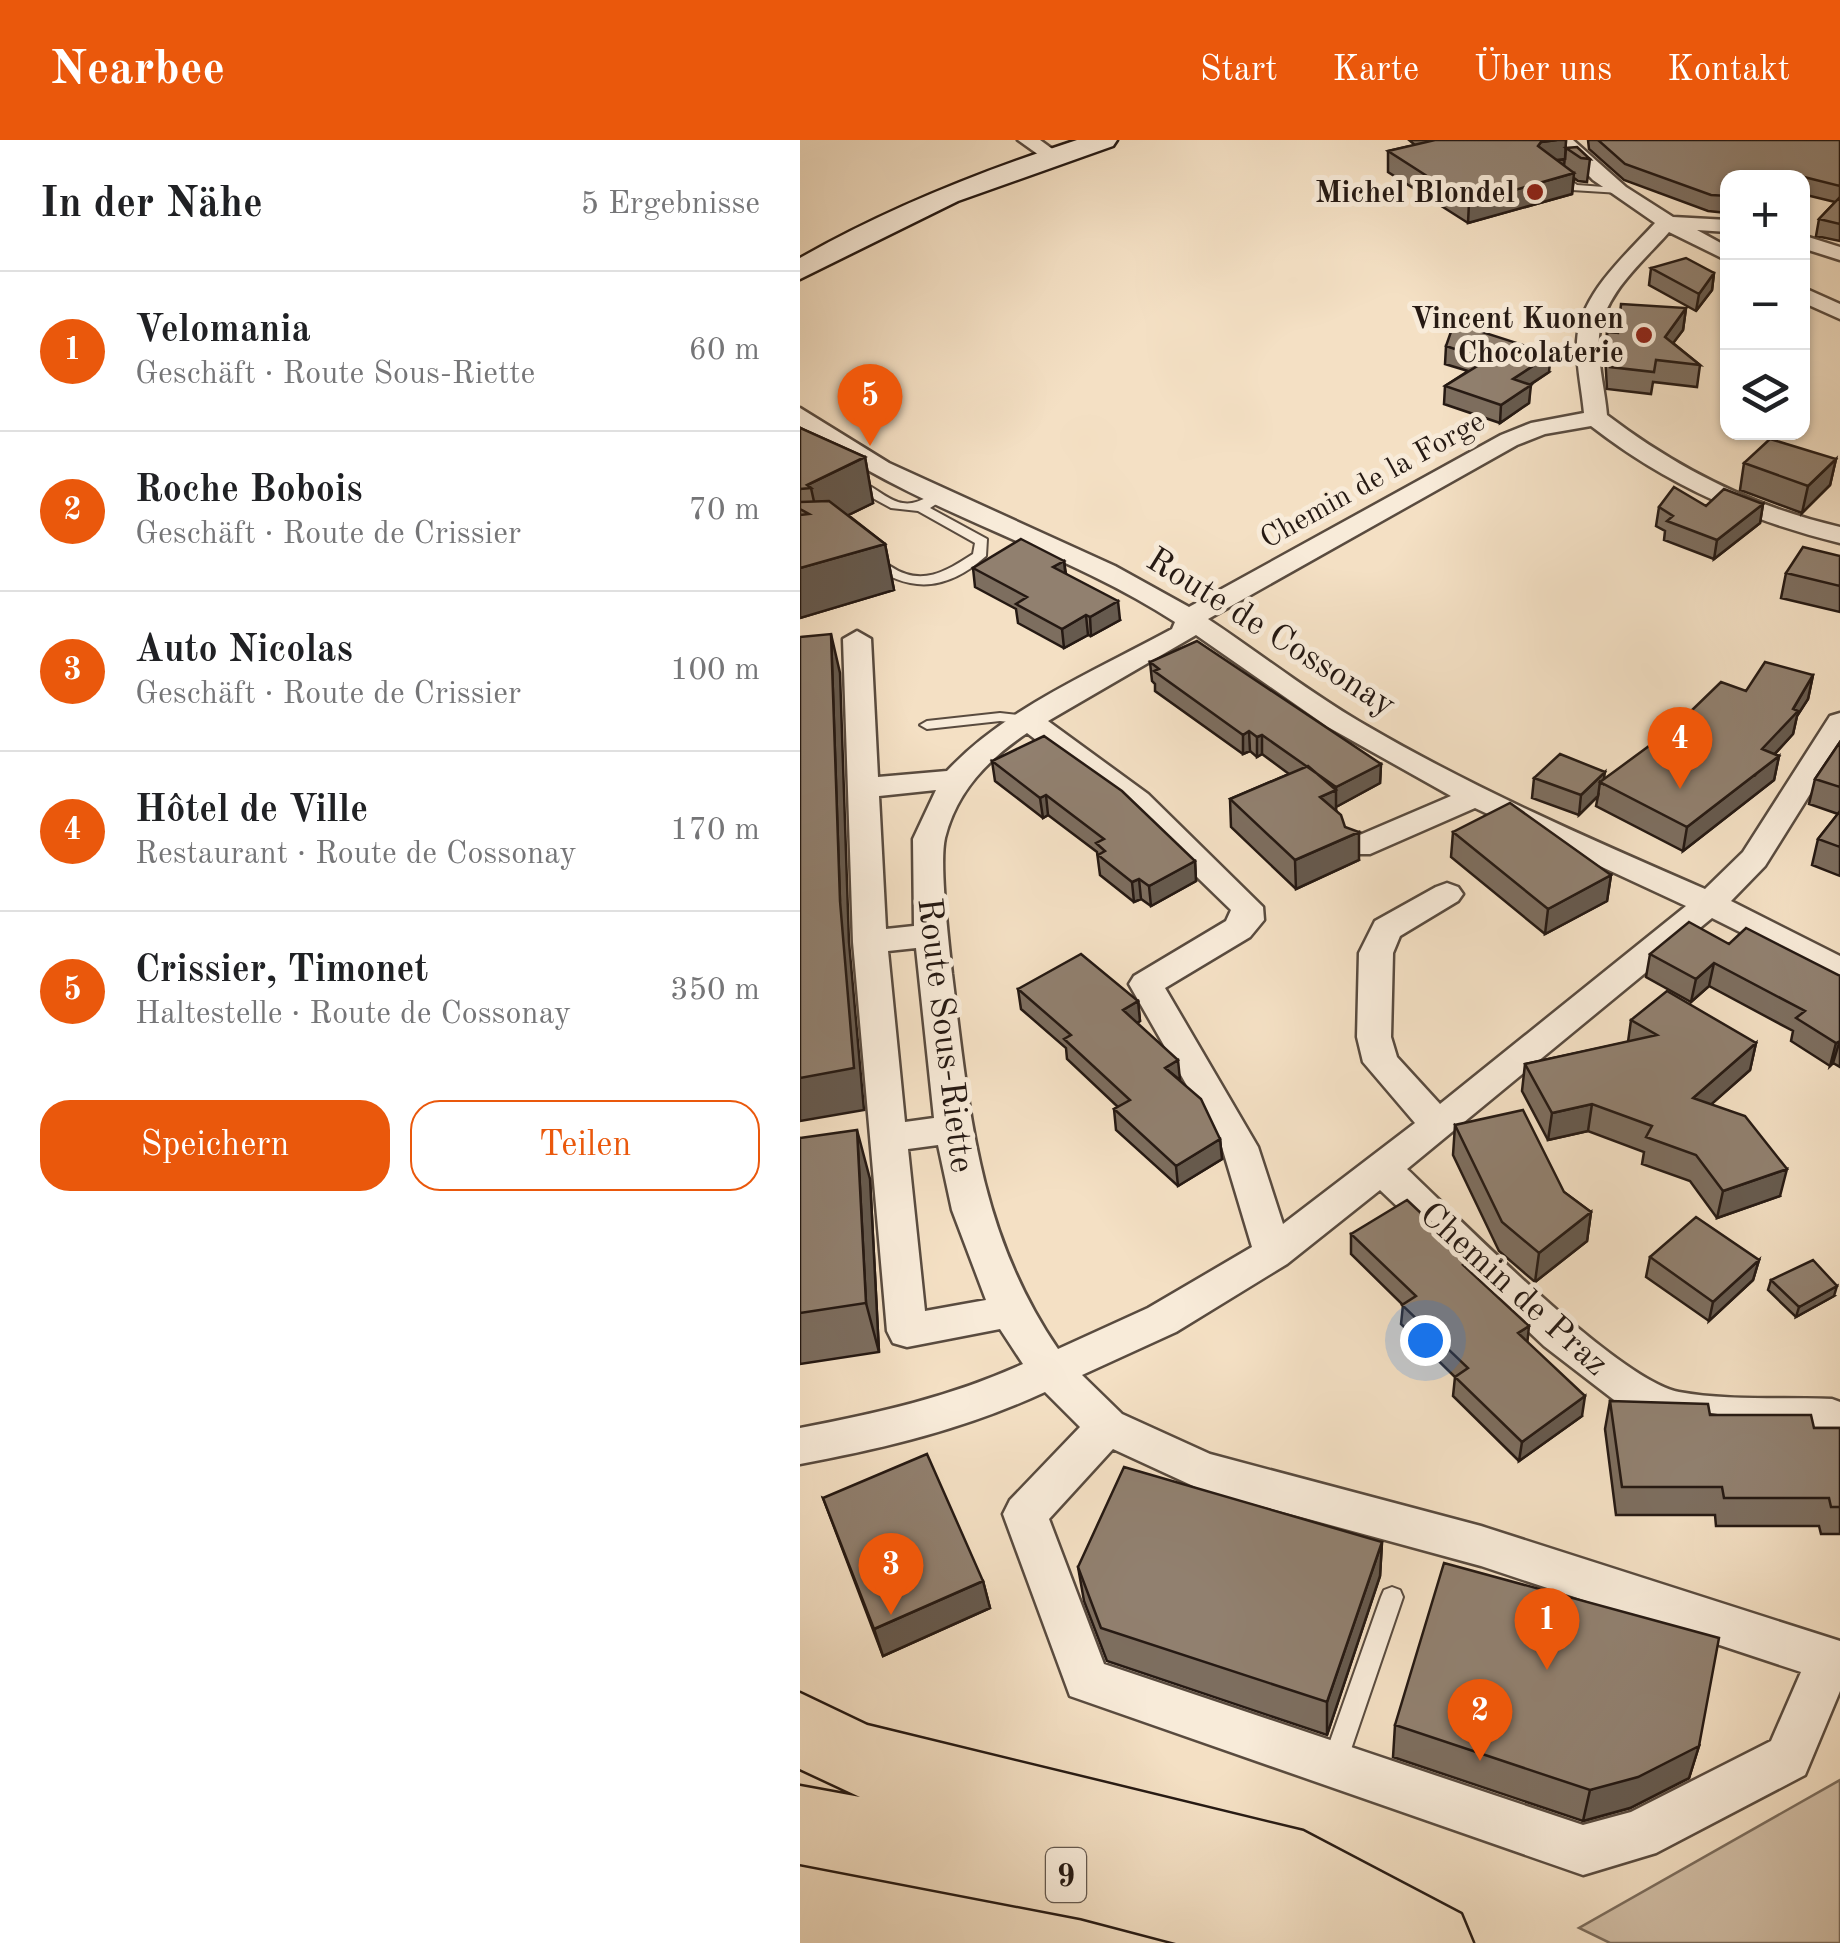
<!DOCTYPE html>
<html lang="de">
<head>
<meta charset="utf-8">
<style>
  :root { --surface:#fff; --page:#f2f2f2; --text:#202124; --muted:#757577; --line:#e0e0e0; --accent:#ea580c }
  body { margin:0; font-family:"Old Standard TT",serif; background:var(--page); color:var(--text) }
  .controls { position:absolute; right:30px; top:30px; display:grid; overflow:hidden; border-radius:20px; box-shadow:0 2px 8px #0004 }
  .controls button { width:90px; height:90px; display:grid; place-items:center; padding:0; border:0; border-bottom:2px solid var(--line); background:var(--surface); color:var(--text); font:50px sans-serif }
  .you { position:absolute; left:625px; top:1200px; width:35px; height:35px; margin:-25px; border:8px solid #fff; border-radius:50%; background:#1a73e8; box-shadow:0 0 0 15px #1a73e833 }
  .badge { display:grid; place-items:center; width:65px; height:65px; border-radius:50%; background:var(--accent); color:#fff; font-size:32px; font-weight:700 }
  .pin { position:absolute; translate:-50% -82px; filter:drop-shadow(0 2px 5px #0008) }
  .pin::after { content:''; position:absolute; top:52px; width:35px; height:30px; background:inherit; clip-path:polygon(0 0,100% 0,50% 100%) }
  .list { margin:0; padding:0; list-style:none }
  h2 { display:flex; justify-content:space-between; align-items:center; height:130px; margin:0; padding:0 40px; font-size:42px }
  h2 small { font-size:32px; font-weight:400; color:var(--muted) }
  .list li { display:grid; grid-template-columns:65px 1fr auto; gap:30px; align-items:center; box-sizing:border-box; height:160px; padding:0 40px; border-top:2px solid var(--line) }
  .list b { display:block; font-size:38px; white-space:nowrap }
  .list p { margin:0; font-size:32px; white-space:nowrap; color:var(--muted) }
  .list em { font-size:32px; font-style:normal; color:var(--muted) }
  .actions { display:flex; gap:20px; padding:30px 40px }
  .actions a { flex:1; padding:22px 0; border:2px solid var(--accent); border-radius:30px; text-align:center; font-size:35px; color:var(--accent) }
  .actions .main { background:var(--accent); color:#fff }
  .icon { flex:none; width:55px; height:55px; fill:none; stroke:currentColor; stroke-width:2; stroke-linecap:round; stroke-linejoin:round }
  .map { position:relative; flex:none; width:1040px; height:1803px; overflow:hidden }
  header { display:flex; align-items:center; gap:60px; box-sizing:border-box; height:140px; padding:0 50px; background:var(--accent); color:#fff }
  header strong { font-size:48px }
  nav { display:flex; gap:55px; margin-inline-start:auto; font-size:35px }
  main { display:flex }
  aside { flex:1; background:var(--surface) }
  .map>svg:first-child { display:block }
  .green { fill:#d1bea6; stroke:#7b6c5c; stroke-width:2.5 }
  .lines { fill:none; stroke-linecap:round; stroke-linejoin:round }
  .service-casing { stroke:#594b3f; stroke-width:4 }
  .minor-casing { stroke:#594b3f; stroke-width:5 }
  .secondary-casing { stroke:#251913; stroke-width:5 }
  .primary-casing { stroke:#251913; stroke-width:5 }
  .service { fill:#f8ebd9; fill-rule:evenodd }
  .minor { fill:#f8ebd9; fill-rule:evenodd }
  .secondary { fill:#f8ebd9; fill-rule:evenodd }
  .primary { fill:#f4e0c4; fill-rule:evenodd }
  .wall { fill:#7d6e5f; stroke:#251913; stroke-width:2.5 }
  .shaded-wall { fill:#665a4e; stroke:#251913; stroke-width:2.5 }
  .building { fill:#91806f; stroke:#251913; stroke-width:2.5 }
  .poi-dot { fill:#8f2418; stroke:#f8ebd9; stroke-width:4 }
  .labels { text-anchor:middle; stroke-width:10; stroke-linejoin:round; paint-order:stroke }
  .far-poi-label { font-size:30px; font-weight:bold; fill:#251913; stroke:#f8ebd9; text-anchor:end }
  .far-street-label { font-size:30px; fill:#251913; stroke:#f8ebd9 }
  .shield { fill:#f8ebd9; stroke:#64584e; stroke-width:2.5 }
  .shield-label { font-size:32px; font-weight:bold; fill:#251913 }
  .street-label { font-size:35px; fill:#251913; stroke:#f8ebd9 }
</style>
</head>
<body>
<header>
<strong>Nearbee</strong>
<nav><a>Start</a><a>Karte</a><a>Über uns</a><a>Kontakt</a></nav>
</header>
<main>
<aside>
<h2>In der Nähe<small>5 Ergebnisse</small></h2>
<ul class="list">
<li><span class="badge">1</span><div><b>Velomania</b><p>Geschäft · Route Sous-Riette</p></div><em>60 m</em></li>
<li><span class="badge">2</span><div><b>Roche Bobois</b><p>Geschäft · Route de Crissier</p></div><em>70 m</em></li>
<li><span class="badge">3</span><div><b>Auto Nicolas</b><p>Geschäft · Route de Crissier</p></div><em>100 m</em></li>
<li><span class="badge">4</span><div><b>Hôtel de Ville</b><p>Restaurant · Route de Cossonay</p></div><em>170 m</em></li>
<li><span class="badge">5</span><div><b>Crissier, Timonet</b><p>Haltestelle · Route de Cossonay</p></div><em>350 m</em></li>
</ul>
<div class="actions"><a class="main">Speichern</a><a>Teilen</a></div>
</aside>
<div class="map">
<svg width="1040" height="1803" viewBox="0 0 1040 1803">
  <rect width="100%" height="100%" fill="#f4e0c4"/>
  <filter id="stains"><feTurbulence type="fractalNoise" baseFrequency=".002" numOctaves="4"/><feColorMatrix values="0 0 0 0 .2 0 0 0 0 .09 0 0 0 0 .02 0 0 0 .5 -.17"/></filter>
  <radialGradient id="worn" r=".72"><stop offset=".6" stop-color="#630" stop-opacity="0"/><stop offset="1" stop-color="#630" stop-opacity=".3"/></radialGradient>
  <!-- green -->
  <path class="green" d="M1040,1640V1803H810L779,1788Z"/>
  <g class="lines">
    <!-- service casing -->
    <g class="service-casing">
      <path id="service" d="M785,20V24L782,25L754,28L777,45L817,48L820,49V53L772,50L740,26Z
        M47,338C66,338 80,356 98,362C118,368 127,353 144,353V359L130,368L187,399L186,416C147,451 110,454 68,423V417C79,417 81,421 90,426C121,447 145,432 173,414L175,403L118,371L91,368L47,344Z
        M200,573L228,576L235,580L228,584L200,581L127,589L120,585L127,581Z
        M592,1447L600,1450L603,1457L546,1624L543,1632L534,1636L525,1632L522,1624L581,1457L584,1450Z"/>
    </g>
    <!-- minor casing -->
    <g class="minor-casing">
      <path id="minor" d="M218,0H240L262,16L260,20H246Z
        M754,0H773L826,47L873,77L928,80V92L897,90L928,107V121L869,92C843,122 804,153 799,196C797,222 805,250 807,275C878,329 953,367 1040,387V403C947,380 867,345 791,286L745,294L717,305L408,479C461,514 511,554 567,586C675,649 790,699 905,749L943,712L1030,576L1040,573V606L965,726L931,761L1040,816V842L912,778L607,1029C659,1078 817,1240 879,1252C927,1261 982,1257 1032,1259L1040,1262V1292L1032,1295L873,1287L818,1263L744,1206L580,1050L487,1124L376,1192L282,1235L322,1274L410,1314L681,1386L1040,1501V1551L1005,1635L856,1713L783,1735L270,1556L203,1374L210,1360L280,1287L245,1252C165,1289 86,1308 0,1324V1288C79,1273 150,1257 223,1224L200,1189L107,1207L93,1203L87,1191L53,802L43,499L57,491L71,499L78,637L147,631C207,567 295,531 372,489L375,482C256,405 114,372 0,286V268L89,323L315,426L389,467L701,295L731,283L784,273C782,250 776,225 777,201C780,154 825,116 855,83L793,40ZM396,495L528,587L651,656L548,700L543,707L548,714H570L675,668L886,766L640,964L597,917L591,897L593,813L600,796L658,761L663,754L658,747L647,743L636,747L575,781L559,813L557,897L563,922L615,983L483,1084L458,1007L365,848L450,797L464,780L463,767L348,654L248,581ZM227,593L326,668L431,770L426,781L334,836L329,844L422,1007L452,1107L348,1168L258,1209C178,1092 169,970 152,834C149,804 139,725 145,698C157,650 189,619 227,593ZM136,650L113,699L114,786L86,789L79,656ZM116,808L134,978L105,982L88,811ZM138,1005L152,1070L186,1160L125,1171L108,1009ZM313,1309L402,1350L681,1426L1001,1532L971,1601L831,1672L783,1685L304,1524L249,1379Z
        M1002,95L1040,107V120L1002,108Z
        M1002,147L1040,164V179L1002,162Z"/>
    </g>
    <!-- secondary casing -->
    <g class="secondary-casing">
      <path id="secondary" d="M277,0H317L313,6L158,61L0,139V118C88,68 181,31 277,0Z"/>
    </g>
    <!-- primary casing -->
    <g class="primary-casing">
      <path id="primary" d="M0,1553L67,1585L503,1691L661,1774L673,1803H376L281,1778L0,1724V1646L60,1657L0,1629Z"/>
    </g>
    <!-- service -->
    <use href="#service" class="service"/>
    <!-- minor -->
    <use href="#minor" class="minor"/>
    <!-- secondary -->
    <use href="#secondary" class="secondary"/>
    <!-- primary -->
    <use href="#primary" class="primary"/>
  </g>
  <!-- wall -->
  <path class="wall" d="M609,0H766L765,19L756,20L764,26L766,8L790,19L787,42L778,41L774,38L772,54L668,83L588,32V11L615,5Z
    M788,0H1040V101L1016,96L1019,79L1035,62L1002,54V38H928V73L908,71L824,40L789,9Z
    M851,128L914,133L912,150L896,171L849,145Z
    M886,168L883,190L873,203L900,225L897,247L853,242L851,254L807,249L805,214L807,192L818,193Z
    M646,206L749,232L730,245L729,263L700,283L644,264L645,246L668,231L645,224Z
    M0,288L65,317L73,363L48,375L85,404L94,450L0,478Z
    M1036,319L1030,345L1002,373L940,350L944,323Z
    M963,364L960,383L914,419L864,400L865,391L856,386L859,367Z
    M1040,416V472L981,458L986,433Z
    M264,421L266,434L320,480L291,496L288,495L264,508L218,483L216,469L175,447L173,428Z
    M350,522L581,624L580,643L536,667V670L559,720L496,749L431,687L430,659L489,634L462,614L457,617L450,611L443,614L355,551V544L352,541Z
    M1013,535L1008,559L997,576L993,594L975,614L979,616L974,640L883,711L796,666L798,656L779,675L732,658L734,638L804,639L946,551Z
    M1040,602V736L1012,725L1018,699L1038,674L1009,664L1015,639Z
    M192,621L395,721L396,741L351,766L341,759L334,762L300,735L297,712L248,675L243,678L195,641Z
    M653,692L811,735L807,761L745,794L651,717Z
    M929,804L1040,836V927L1033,923L1030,926L991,901L993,891L909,846L891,862L846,837L850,814Z
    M218,849L338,861L340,881L337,883L420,999L422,1019L378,1046L316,990L314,969L318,967L267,919L266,908L221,869Z
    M831,880L956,903L950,930L911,964L980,1056L917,1078L890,1041L842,1024L844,1012L788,991L748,1000L722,951L725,924L828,902Z
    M655,985L764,1052L791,1072L787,1101L735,1142L699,1111L653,1015Z
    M0,998L70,1039L79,1212L0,1224Z
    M551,1094L670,1131L727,1202L782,1276L719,1321L653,1256L655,1237L601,1184L603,1165L551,1114Z
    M850,1117L959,1120L953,1140L909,1181L846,1137Z
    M971,1140L1034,1156L996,1177L968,1150Z
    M810,1261L1014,1288H1040V1394H1021L1019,1386H916L915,1375H816L805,1289Z
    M23,1358L183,1441L190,1468L83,1516Z
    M582,1402L580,1436L527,1595L307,1521L284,1461L278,1427Z
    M595,1585L899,1606L889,1638L830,1668L783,1681L593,1617Z"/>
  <!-- shaded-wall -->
  <path class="shaded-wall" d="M757,0H766L765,19L740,22L738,6L741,2Z
    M774,33L772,54L668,83L669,63Z
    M914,133L912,150L896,171L899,154Z
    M886,168L883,190L862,218L865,197Z
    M751,214L749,232L711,257L713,239Z
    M731,245L729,263L700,283L701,265Z
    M65,317L73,363L20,389L11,348L7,345Z
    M1036,319L1030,345L1002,373L1008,346Z
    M963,364L960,383L914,419L917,400Z
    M85,404L94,450L0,478V428Z
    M264,421L266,440L253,427Z
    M318,461L320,480L291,496L290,477Z
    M286,475L288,495L264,508L262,489Z
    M31,494L40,533L49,802L64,970L0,981V938L40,761Z
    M1013,535L1008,559L997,576L993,594L957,633L962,609L993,569Z
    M449,591L450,611L443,614V595Z
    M462,595V614L457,617V597Z
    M979,616L974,640L883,711L887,687Z
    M581,624L580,643L536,667V647Z
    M805,632L803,644L800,642L798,656L779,675L781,655Z
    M536,650V679L520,657Z
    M246,655L248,675L243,678L240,658Z
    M559,692V720L496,749L495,720Z
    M395,721L396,741L351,766L349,746Z
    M811,735L807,761L745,794L748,769Z
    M339,739L341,759L334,762L332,742Z
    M914,823L909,846L891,862L896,839Z
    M338,861L340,881L325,890L323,870Z
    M1040,900L1033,923L1030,926L1036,903Z
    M956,903L950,930L888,985L893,958Z
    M378,920L380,940L365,928Z
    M792,964L788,991L748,1000L752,973Z
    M57,990L70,1039L79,1212L66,1163Z
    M420,999L422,1019L378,1046L376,1026Z
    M987,1029L980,1056L917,1078L923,1051Z
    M791,1072L787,1101L735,1142L739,1113Z
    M959,1120L953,1140L909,1181L913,1162Z
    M1037,1146L1034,1156L996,1177L999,1167Z
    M729,1186L727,1206L718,1193Z
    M785,1256L782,1276L719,1321L722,1302Z
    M582,1402L580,1436L527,1595V1562Z
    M183,1441L190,1468L83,1516L74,1489Z
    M899,1606L889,1638L830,1668L783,1681L790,1650Z"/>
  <!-- building -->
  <path class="building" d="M635,0H757L741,2L738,6L774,33L669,63L588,11Z
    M798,0H1040V46L988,33L985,38H928V56L911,55L825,24Z
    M777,7L790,19L781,18L766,8Z
    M1040,57V84L1019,79Z
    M886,118L914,133L899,154L851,128Z
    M821,164L886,168L865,197L900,225L856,220L854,232L810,227L807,192L818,193Z
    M654,183L751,214L713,239L731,245L701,265L645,246L687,220L646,206Z
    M0,288L65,317L7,345L11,348L0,349Z
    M970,299L1036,319L1008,346L944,323Z
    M874,347L906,366L924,349L963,364L917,400L867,381L873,376L859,367Z
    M29,361L85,404L0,428V375L9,374L0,369V362Z
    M221,399L264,421L253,427L318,461L290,477L286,475L262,489L216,464L227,457L173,428Z
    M1003,407L1040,416V446L986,433Z
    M31,494L40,761L54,928L0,938V497Z
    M397,501L581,624L536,647L462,595L457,597L449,591L443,595L354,531L359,529L350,522Z
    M965,522L1013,535L993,569L998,571L962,609L979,616L887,687L800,642L849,606L853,608L921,542L946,551Z
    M244,596L322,651L395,721L349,746L339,739L332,742L298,715L305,711L296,703L304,699L246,655L240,658L192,621Z
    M1040,602V647L1015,639Z
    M760,614L805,632L781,655L734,638Z
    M508,626L536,650L520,657L541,675L545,687L559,692L495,720L430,659Z
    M710,663L811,735L748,769L653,692Z
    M1040,671V707L1018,699Z
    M889,782L929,804L946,788L1040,836V901L1036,903L996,878L1005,871L914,823L896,839L850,814Z
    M281,814L338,861L323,870L378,920L365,928L401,959L420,999L376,1026L314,969L330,960L264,899L271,895L218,849Z
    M867,851L956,903L893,958L945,976L987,1029L923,1051L896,1015L846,997L852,986L792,964L752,973L725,924L857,895L831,880Z
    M723,970L764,1052L791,1072L739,1113L702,1082L655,985Z
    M57,990L66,1163L0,1173V998Z
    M607,1060L671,1120L663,1125L729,1186L718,1193L785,1256L722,1302L655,1237L668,1228L602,1165L616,1156L551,1094Z
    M896,1077L959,1120L913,1162L850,1117Z
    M1013,1120L1037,1146L999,1167L971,1140Z
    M810,1261L908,1264L910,1275H1011L1014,1288H1040V1367H1031L1029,1358H924L922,1347H822Z
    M127,1314L183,1441L74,1489L23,1358Z
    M324,1327L582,1402L527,1562L301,1488L278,1427Z
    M644,1423L919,1498L899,1606L838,1637L790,1650L595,1585Z"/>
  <!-- markers -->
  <g class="poi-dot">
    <circle cx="735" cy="52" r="10"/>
    <circle cx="844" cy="195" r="10"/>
  </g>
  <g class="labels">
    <!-- far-poi labels -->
    <g class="far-poi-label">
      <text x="715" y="62">Michel Blondel</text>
      <text x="824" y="188">Vincent Kuonen<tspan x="824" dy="34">Chocolaterie</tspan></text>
    </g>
    <!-- far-street labels -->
    <g class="far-street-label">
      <text transform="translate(572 339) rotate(-29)" y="10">Chemin de la Forge</text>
    </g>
    <!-- shield labels -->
    <rect class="shield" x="246" y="1708" width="40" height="54" rx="8"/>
    <g class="shield-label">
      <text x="266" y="1746">9</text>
    </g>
    <!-- street labels -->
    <g class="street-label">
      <text transform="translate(472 491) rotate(32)" y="12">Route de Cossonay</text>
      <text transform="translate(147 895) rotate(83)" y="12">Route Sous-Riette</text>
      <text transform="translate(715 1148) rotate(42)" y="12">Chemin de Praz</text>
    </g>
  </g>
  <rect width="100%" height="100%" filter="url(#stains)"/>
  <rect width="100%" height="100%" fill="url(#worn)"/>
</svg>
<div class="controls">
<button>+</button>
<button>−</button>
<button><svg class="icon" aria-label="layers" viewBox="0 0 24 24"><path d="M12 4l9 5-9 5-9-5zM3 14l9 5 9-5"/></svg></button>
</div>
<div class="you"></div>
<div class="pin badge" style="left:747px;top:1530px">1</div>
<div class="pin badge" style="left:680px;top:1621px">2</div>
<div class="pin badge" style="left:91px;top:1475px">3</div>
<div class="pin badge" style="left:880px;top:649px">4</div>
<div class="pin badge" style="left:70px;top:306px">5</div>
</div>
</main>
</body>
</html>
